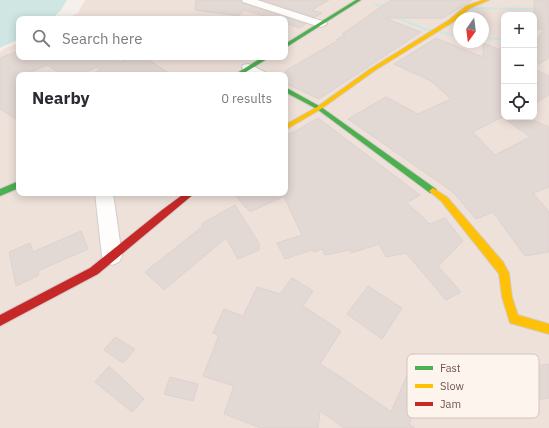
<!DOCTYPE html>
<html lang="en">
<head>
<meta charset="utf-8">
<style>
  :root { --surface:#fff; --page:#f7f7f7; --text:#2b2b33; --muted:#7c7c81; --line:#e1e1e2 }
  body { margin:0; font-family:"IBM Plex Sans",sans-serif; background:var(--page); color:var(--text) }
  .controls { position:absolute; right:12px; top:12px; display:grid; overflow:hidden; border-radius:8px; box-shadow:0 2px 10px #0003 }
  .controls button { width:36px; height:36px; display:grid; place-items:center; padding:0; border:0; border-bottom:1px solid var(--line); background:var(--surface); color:var(--text); font:20px sans-serif }
  .compass { position:absolute; left:453px; top:12px; width:36px; height:36px; border-radius:50%; background:var(--surface); box-shadow:0 2px 10px #0003; rotate:194deg }
  .list { margin:0; padding:0; list-style:none }
  h2 { display:flex; justify-content:space-between; align-items:center; height:52px; margin:0; padding:0 16px; font-size:17px }
  h2 small { font-size:13px; font-weight:400; color:var(--muted) }
  .icon { flex:none; width:22px; height:22px; fill:none; stroke:currentColor; stroke-width:2; stroke-linecap:round; stroke-linejoin:round }
  .map { position:relative; flex:none; width:549px; height:428px; overflow:hidden }
  .search { position:absolute; background:var(--surface); box-shadow:0 2px 10px #0003; left:16px; top:16px; width:272px; height:44px; display:flex; align-items:center; gap:10px; box-sizing:border-box; padding:0 14px; border-radius:8px; color:var(--muted); font-size:15px }
  .panel { position:absolute; background:var(--surface); box-shadow:0 2px 10px #0003; left:16px; top:72px; width:272px; height:124px; border-radius:8px }
  .map>svg:first-child { display:block }
  .residential { fill:#eee1da; fill-rule:evenodd }
  .water { fill:#cfe6e3 }
  .lines { fill:none; stroke-linecap:round; stroke-linejoin:round }
  .stream { fill:#cfe6e3; fill-rule:evenodd }
  .building { fill:#e2d8d4; stroke:#ded2cf; fill-rule:evenodd }
  .street-casing { stroke:#d4ccc9; stroke-width:2 }
  .fast-casing { stroke:#d6cbc8; stroke-width:2 }
  .slow-casing { stroke:#d6cbc8; stroke-width:2 }
  .jam-casing { stroke:#d6cbc8; stroke-width:2 }
  .street { fill:#fefdfc; fill-rule:evenodd }
  .fast { fill:#4caf50; fill-rule:evenodd }
  .slow { fill:#ffc107; fill-rule:evenodd }
  .jam { fill:#c62828; fill-rule:evenodd }
  .key { fill:#fdf4ee; stroke:#d3c4be; stroke-width:1 }
  .key-label { font-size:11px; fill:#72534e }
</style>
</head>
<body>
<div class="map">
<svg width="549" height="428" viewBox="0 0 549 428">
  <rect width="100%" height="100%" fill="#f6f0ec"/>
  <!-- residential -->
  <path class="residential" d="M85,0H549V428H0V52L5,48L19,43V57H285V19H65L78,13ZM504,15H534V117H504ZM459,18H483V42H459ZM19,75H285V193H19Z"/>
  <!-- water -->
  <path class="water" d="M0,0H67L61,10L52,19H19V39L0,48Z"/>
  <g class="lines">
    <!-- stream -->
    <path class="stream" d="M374,4L390,5L392,6L390,7L375,6H374Z
      M452,7L536,8L549,7V9L536,10L453,9L451,8Z
      M391,14L426,28L459,35V37L424,30L390,16V14Z
      M483,37L504,38V40L483,39Z
      M534,39L549,40V42L534,41Z"/>
  </g>
  <!-- building -->
  <path class="building" d="M196,0H241L243,3L305,24L300,28L285,23V19H273L244,10L239,16L195,10Z
    M262,0H329L312,10L322,13L315,17Z
    M391,0H472L443,18H385L421,32L319,99L285,83V71L337,41L336,40L345,35L342,34Z
    M534,0H549V58L539,64L534,62V43L544,30L534,28Z
    M436,38L483,57V43L504,51V117H525L549,127V187L533,193L549,212V252L525,256L493,212L476,219L453,192L348,119L386,97L418,114L451,99L431,81L394,64ZM502,117L530,137L495,155L473,132Z
    M18,51L19,57H121L116,59L120,62L132,57H144L172,75H90L100,70L97,67L79,75H63L47,65L24,75H19V121L0,109V58Z
    M534,69L549,76V95L534,104Z
    M318,118L420,195L407,203L430,224L445,218L463,241L438,266L461,292L446,300L406,253L386,257L379,244L351,253L350,250L325,255L322,249L314,252L312,250L285,259L277,243L302,235L285,199V196L250,212L233,193H285V135L292,133Z
    M235,205L259,243V250L238,259L226,238L164,290L145,272L203,226L201,224Z
    M81,231L88,249L38,271L39,275L16,286L9,252L30,243L33,252Z
    M292,278L313,291L303,306L341,331L320,364L341,377L391,412L409,371L426,381L409,424L415,428H344L320,411L318,428H261L224,414L234,386L203,376L219,335L213,333L224,309L243,316L257,287L280,294Z
    M368,286L402,308L382,339L347,314Z
    M115,337L135,349L123,363L104,350Z
    M549,364V398L529,401L513,369Z
    M109,366L144,399L132,412L95,382Z
    M170,377L198,384L193,401L164,394Z"/>
  <g class="lines">
    <!-- street casing -->
    <g class="street-casing">
      <path id="street" d="M242,0H257L325,22L327,24L321,27L317,26L243,2Z
        M248,64L265,72L267,75H251L242,68L243,65Z
        M95,193H113L122,256L119,262L112,265L105,262L102,256Z"/>
    </g>
    <!-- fast casing -->
    <g class="fast-casing">
      <path id="fast" d="M356,0H361L285,48V44Z
        M263,57H270L241,75H234Z
        M285,87L321,107L436,189L437,191L436,193H430L317,109L285,92Z
        M19,181V188L0,196V189Z"/>
    </g>
    <!-- slow casing -->
    <g class="slow-casing">
      <path id="slow" d="M483,0H489L470,8L453,22L374,71L321,109L285,130V125L317,107L370,69L449,20L466,6Z
        M433,188L447,197L503,262L509,273L512,297L518,315L549,324V334L510,323L502,297L499,274L441,201L429,191Z"/>
    </g>
    <!-- jam casing -->
    <g class="jam-casing">
      <path id="jam" d="M185,193H195L98,274L0,326V315L90,268L162,210Z"/>
    </g>
    <!-- street -->
    <use href="#street" class="street"/>
    <!-- fast -->
    <use href="#fast" class="fast"/>
    <!-- slow -->
    <use href="#slow" class="slow"/>
    <!-- jam -->
    <use href="#jam" class="jam"/>
  </g>
  <!-- legend -->
  <rect x="407" y="354" width="132" height="64" rx="6" class="key"/>
  <rect x="415" y="366" width="18" height="4" fill="#4caf50"/>
  <rect x="415" y="384" width="18" height="4" fill="#ffc107"/>
  <rect x="415" y="402" width="18" height="4" fill="#c62828"/>
  <g class="key-label">
    <text x="440" y="372">Fast</text>
    <text x="440" y="390">Slow</text>
    <text x="440" y="408">Jam</text>
  </g>
</svg>
<div class="controls">
<button>+</button>
<button>−</button>
<button><svg class="icon" aria-label="locate" viewBox="0 0 24 24"><circle cx="12" cy="12" r="6"/><path d="M12 2v4M12 18v4M2 12h4M18 12h4"/></svg></button>
</div>
<svg class="compass" viewBox="-18 -18 36 36"><path d="M0-13l5 13h-10z" fill="#e53935"/><path d="M0 13l5-13h-10z" fill="#7c7c81"/></svg>
<div class="search"><svg class="icon" aria-label="search" viewBox="0 0 24 24"><circle cx="10" cy="10" r="6"/><path d="M15 15l6 6"/></svg>Search here</div>
<section class="panel">
<h2>Nearby<small>0 results</small></h2>
<ul class="list">
</ul>
</section>
</div>
</body>
</html>
